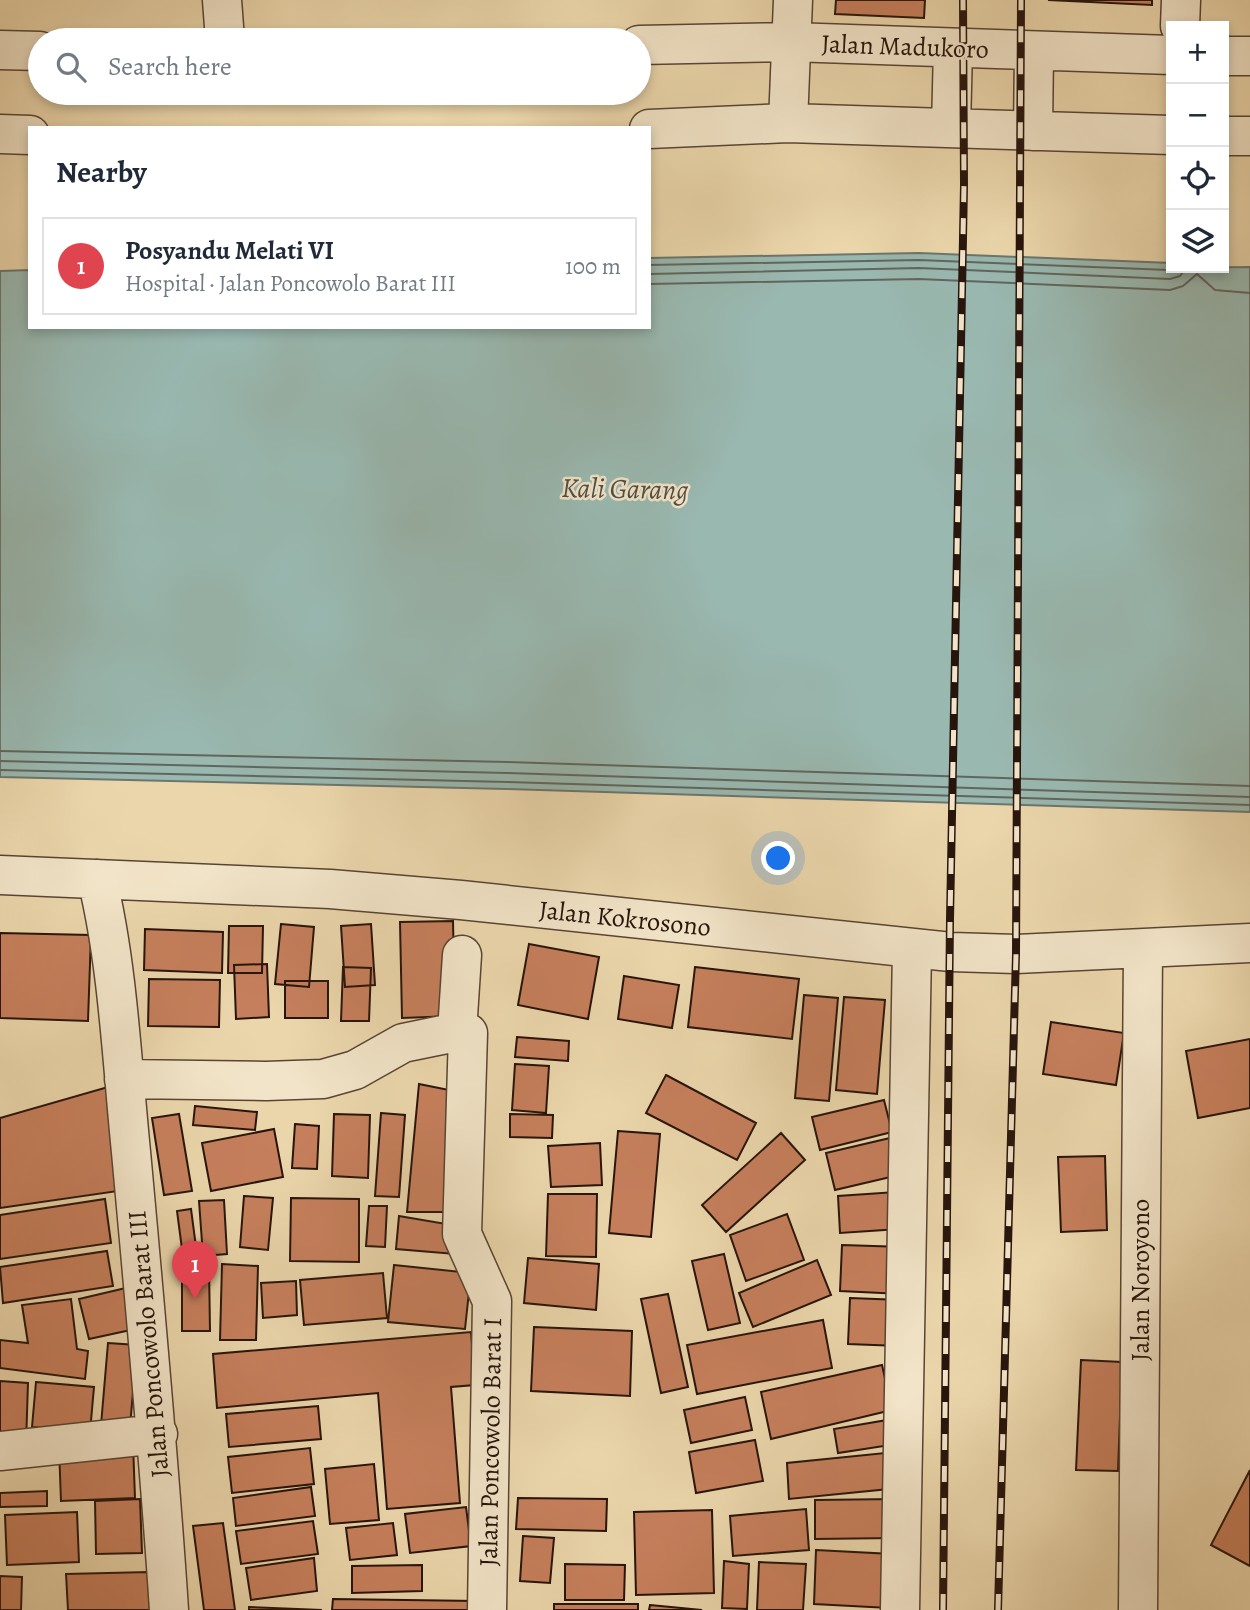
<!DOCTYPE html>
<html lang="en">
<head>
<meta charset="utf-8">
<style>
  :root { --surface:#fff; --page:#f2f2f3; --text:#1f2937; --muted:#747a83; --line:#e0e1e3; --accent:#d93025 }
  body { margin:0; font-family:Alegreya,serif; background:var(--page); color:var(--text) }
  .controls { position:absolute; right:21px; top:21px; display:grid; overflow:hidden; border-radius:0px; box-shadow:0 4px 10px #0003 }
  .controls button { width:63px; height:63px; display:grid; place-items:center; padding:0; border:0; border-bottom:2px solid var(--line); background:var(--surface); color:var(--text); font:35px sans-serif }
  .you { position:absolute; left:779px; top:859px; width:24px; height:24px; margin:-18px; border:5px solid #fff; border-radius:50%; background:#1a73e8; box-shadow:0 0 0 10px #1a73e833 }
  .badge { display:grid; place-items:center; width:46px; height:46px; border-radius:50%; background:var(--accent); color:#fff; font-size:23px; font-weight:700 }
  .pin { position:absolute; translate:-50% -58px; filter:drop-shadow(0 2px 4px #0008) }
  .pin::after { content:''; position:absolute; top:37px; width:24px; height:21px; background:inherit; clip-path:polygon(0 0,100% 0,50% 100%) }
  .list { margin:0; padding:0; list-style:none }
  h2 { display:flex; justify-content:space-between; align-items:center; height:91px; margin:0; padding:0 28px; font-size:30px }
  h2 small { font-size:23px; font-weight:400; color:var(--muted) }
  .list li { display:grid; grid-template-columns:46px 1fr auto; gap:21px; align-items:center; box-sizing:border-box; height:98px; margin:0 14px 14px; padding:0 14px; border:2px solid var(--line); border-radius:0px }
  .list b { display:block; font-size:26px; white-space:nowrap }
  .list p { margin:0; font-size:23px; white-space:nowrap; color:var(--muted) }
  .list em { font-size:23px; font-style:normal; color:var(--muted) }
  .icon { flex:none; width:38px; height:38px; fill:none; stroke:currentColor; stroke-width:2; stroke-linecap:round; stroke-linejoin:round }
  .map { position:relative; flex:none; width:1250px; height:1610px; overflow:hidden }
  .search { position:absolute; background:var(--surface); box-shadow:0 4px 10px #0003; left:28px; top:28px; width:623px; height:77px; display:flex; align-items:center; gap:18px; box-sizing:border-box; padding:0 24px; border-radius:38px; color:var(--muted); font-size:26px }
  .panel { position:absolute; background:var(--surface); box-shadow:0 4px 10px #0003; left:28px; top:126px; width:623px; height:203px; border-radius:0px }
  .map>svg:first-child { display:block }
  .water { fill:#99b8b0; stroke:#6b766e; stroke-width:2 }
  .lines { fill:none; stroke-linecap:round; stroke-linejoin:round }
  .shore { stroke:#60665e; stroke-width:2 }
  .building { fill:#c67f5c; stroke:#27140c; stroke-width:2 }
  .minor-casing { stroke:#584434; stroke-width:41 }
  .minor { stroke:#f2e4c8; stroke-width:38 }
  .rail-casing { stroke:#27140c; stroke-width:8 }
  .rail { stroke:#f2e4c8; stroke-width:5; stroke-dasharray:16; stroke-linecap:butt }
  .labels { text-anchor:middle; stroke-width:5; stroke-linejoin:round; paint-order:stroke }
  .street-label { font-size:26px; fill:#27140c; stroke:#f2e4c8 }
  .water-label { font-size:28px; font-style:italic; fill:#4f4d45; stroke:#f2e4c8 }
</style>
</head>
<body>
<div class="map">
<svg width="1250" height="1610" viewBox="0 0 1250 1610">
  <rect width="100%" height="100%" fill="#ebd6ab"/>
  <filter id="stains"><feTurbulence type="fractalNoise" baseFrequency=".00286" numOctaves="4"/><feColorMatrix values="0 0 0 0 .2 0 0 0 0 .09 0 0 0 0 .02 0 0 0 .5 -.17"/></filter>
  <radialGradient id="worn" r=".72"><stop offset=".6" stop-color="#630" stop-opacity="0"/><stop offset="1" stop-color="#630" stop-opacity=".3"/></radialGradient>
  <!-- water -->
  <path class="water" d="M919,253L1171,263V268L1250,267V812L506,789L0,777V271L30,270V327H649V258Z"/>
  <g class="lines">
    <!-- shore -->
    <path class="shore" d="M649,265L919,260L1169,270L1176,268
      M649,274L919,268L1170,279L1180,276L1186,268
      M649,284L919,279L1170,290L1183,286L1197,274L1215,290L1250,293
      M0,751L507,762L1250,786
      M0,761L507,773L1250,797
      M0,770L507,782L1250,805"/>
  </g>
  <!-- building -->
  <path class="building" d="M836,0H925L924,18L835,14Z
    M1048,0H1152V5Z
    M453,921L455,1016L402,1018L400,922Z
    M281,924L314,927L309,987L275,984Z
    M371,924L375,985L345,987L341,926Z
    M229,926H263L262,973H228Z
    M145,929L223,932L222,973L144,970Z
    M0,933L91,935L88,1021L0,1018Z
    M529,944L599,957L588,1019L518,1005Z
    M267,964L269,1017L236,1019L234,965Z
    M343,967L371,968L369,1021H341Z
    M695,967L799,979L792,1039L688,1027Z
    M624,976L679,985L672,1028L618,1019Z
    M149,979L220,980L219,1027L148,1026Z
    M285,981H328V1018H285Z
    M804,995L838,998L829,1101L795,1098Z
    M844,997L885,1000L877,1094L836,1090Z
    M1051,1022L1124,1033L1116,1085L1043,1074Z
    M517,1037L569,1041L568,1061L515,1057Z
    M1250,1039V1108L1198,1118L1186,1051Z
    M515,1064L549,1066L546,1113L512,1110Z
    M666,1075L756,1123L737,1160L646,1113Z
    M419,1084L459,1092L452,1212H407Z
    M108,1087L125,1190L0,1208V1118Z
    M884,1100L892,1132L820,1150L812,1117Z
    M195,1106L257,1112L255,1130L193,1125Z
    M381,1113L405,1115L399,1197L375,1196Z
    M179,1114L192,1191L164,1195L152,1118Z
    M334,1114L370,1115L368,1178L332,1176Z
    M510,1114L553,1115L552,1138L510,1137Z
    M295,1124L319,1126L317,1169L292,1168Z
    M274,1129L283,1177L211,1191L202,1143Z
    M618,1131L660,1134L651,1237L609,1233Z
    M781,1133L805,1160L726,1232L702,1205Z
    M890,1138L899,1175L835,1190L826,1153Z
    M600,1143L602,1185L551,1187L548,1146Z
    M1105,1156L1107,1230L1061,1232L1058,1157Z
    M896,1192L899,1229L840,1233L838,1196Z
    M548,1194H597L596,1257L546,1256Z
    M244,1196L273,1198L268,1250L240,1247Z
    M291,1198L359,1199V1262L290,1261Z
    M105,1199L111,1243L0,1259V1215Z
    M224,1200L227,1254L203,1256L199,1201Z
    M369,1206H387L385,1247L366,1246Z
    M191,1209L196,1247L182,1249L177,1211Z
    M787,1214L804,1260L746,1281L730,1235Z
    M399,1216L458,1226L455,1254L396,1249Z
    M842,1245L904,1247L902,1294L840,1291Z
    M107,1251L113,1286L3,1303L0,1267Z
    M724,1254L740,1323L708,1330L692,1261Z
    M528,1258L599,1264L596,1310L524,1303Z
    M817,1260L831,1295L753,1327L739,1293Z
    M222,1264L258,1266L256,1340H220Z
    M394,1265L471,1273L465,1329L388,1322Z
    M209,1266L210,1331H182V1267Z
    M383,1273L387,1318L304,1325L300,1280Z
    M296,1281L297,1315L263,1318L261,1283Z
    M130,1287L140,1328L89,1339L79,1299Z
    M668,1294L688,1387L661,1393L641,1299Z
    M850,1298L901,1300L899,1346L848,1344Z
    M71,1299L77,1349L88,1351L85,1379L0,1368V1340L28,1343L22,1305Z
    M823,1320L832,1368L697,1394L687,1345Z
    M534,1327L632,1331L630,1396L531,1391Z
    M471,1332L475,1385L451,1387L460,1503L387,1509L378,1393L217,1408L213,1354Z
    M108,1343L137,1345L130,1427L101,1425Z
    M1081,1360L1122,1362L1118,1471L1076,1470Z
    M882,1365L892,1410L771,1439L761,1392Z
    M0,1381L28,1383L26,1444L0,1443Z
    M36,1382L94,1387L90,1432L32,1427Z
    M745,1397L752,1430L691,1443L684,1410Z
    M318,1406L321,1439L229,1447L226,1414Z
    M893,1419L897,1444L838,1453L834,1429Z
    M755,1440L763,1481L696,1493L689,1452Z
    M133,1444L135,1498L61,1501L59,1448Z
    M310,1448L314,1484L232,1493L228,1457Z
    M895,1452L899,1488L789,1499L787,1463Z
    M374,1464L379,1520L330,1524L325,1469Z
    M1250,1470V1566L1211,1545Z
    M311,1487L315,1516L236,1526L233,1498Z
    M47,1491V1506L0,1507V1493Z
    M518,1498L607,1499L606,1531L516,1529Z
    M140,1499L142,1553L96,1554L95,1501Z
    M895,1499V1538L815,1539V1500Z
    M466,1507L471,1546L410,1553L405,1514Z
    M806,1509L809,1550L733,1556L730,1516Z
    M712,1510L714,1593L636,1595L634,1512Z
    M77,1512L79,1562L7,1565L5,1515Z
    M313,1521L318,1554L241,1564L236,1531Z
    M223,1523L235,1610H204L193,1526Z
    M393,1523L397,1555L350,1560L346,1528Z
    M523,1536L554,1538L550,1583L520,1581Z
    M816,1550L892,1554L889,1608L814,1604Z
    M314,1558L317,1591L251,1600L246,1568Z
    M724,1561L749,1564L747,1609L722,1608Z
    M759,1562L806,1564L803,1610H757Z
    M565,1564L625,1565L624,1600H565Z
    M422,1565V1591L352,1593V1566Z
    M149,1572L150,1610H68L66,1574Z
    M0,1576L22,1577L21,1610H0Z
    M333,1599L477,1601V1610H332Z
    M554,1604H638V1610H554Z
    M650,1605L702,1610H649Z
    M249,1607L322,1610H249Z"/>
  <g class="lines">
    <!-- minor casing -->
    <g class="minor-casing">
      <path id="minor" d="M222,0L225,40
        M1180,26L1181,0
        M639,45L791,42L1171,55
        M0,50L40,51
        M1224,56H1250
        M788,123L793,0
        M951,128L953,48
        M649,129L788,123L1171,135
        M1033,131L1034,51
        M0,134L30,135
        M1224,136H1250
        M0,875L330,889L461,900L951,952L1016,954L1250,943
        M97,879C118,965 122,1063 131,1152C145,1304 159,1457 169,1610
        M462,955L457,1032L468,1033L462,1234L492,1301L487,1610
        M124,1079L266,1081L323,1079L355,1070L403,1043L457,1032
        M0,1451L158,1434
        M900,1610L912,949
        M1138,1610L1143,949"/>
    </g>
    <!-- minor -->
    <use href="#minor" class="minor"/>
    <!-- rail casing -->
    <g class="rail-casing">
      <path id="rail" d="M943,1610L950,919L964,185L963,0
        M998,1610L1016,954L1021,0"/>
    </g>
    <!-- rail -->
    <use href="#rail" class="rail"/>
  </g>
  <g class="labels">
    <!-- street labels -->
    <g class="street-label">
      <text transform="translate(905 46) rotate(2)" y="9">Jalan Madukoro</text>
      <text transform="translate(625 918) rotate(6)" y="9">Jalan Kokrosono</text>
      <text transform="translate(1140 1280) rotate(-90)" y="9">Jalan Noroyono</text>
      <text transform="translate(148 1344) rotate(-95)" y="9">Jalan Poncowolo Barat III</text>
      <text transform="translate(490 1442) rotate(-89)" y="9">Jalan Poncowolo Barat I</text>
    </g>
    <!-- water labels -->
    <g class="water-label">
      <text transform="translate(625 488) rotate(1)" y="10">Kali Garang</text>
    </g>
  </g>
  <rect width="100%" height="100%" filter="url(#stains)"/>
  <rect width="100%" height="100%" fill="url(#worn)"/>
</svg>
<div class="controls">
<button>+</button>
<button>−</button>
<button><svg class="icon" aria-label="locate" viewBox="0 0 24 24"><circle cx="12" cy="12" r="6"/><path d="M12 2v4M12 18v4M2 12h4M18 12h4"/></svg></button>
<button><svg class="icon" aria-label="layers" viewBox="0 0 24 24"><path d="M12 4l9 5-9 5-9-5zM3 14l9 5 9-5"/></svg></button>
</div>
<div class="you"></div>
<div class="pin badge" style="left:195px;top:1299px;background:#e0444e">1</div>
<div class="search"><svg class="icon" aria-label="search" viewBox="0 0 24 24"><circle cx="10" cy="10" r="6"/><path d="M15 15l6 6"/></svg>Search here</div>
<section class="panel">
<h2>Nearby<small></small></h2>
<ul class="list">
<li><span class="badge" style="background:#e0444e">1</span><div><b>Posyandu Melati VI</b><p>Hospital · Jalan Poncowolo Barat III</p></div><em>100 m</em></li>
</ul>
</section>
</div>
</body>
</html>
